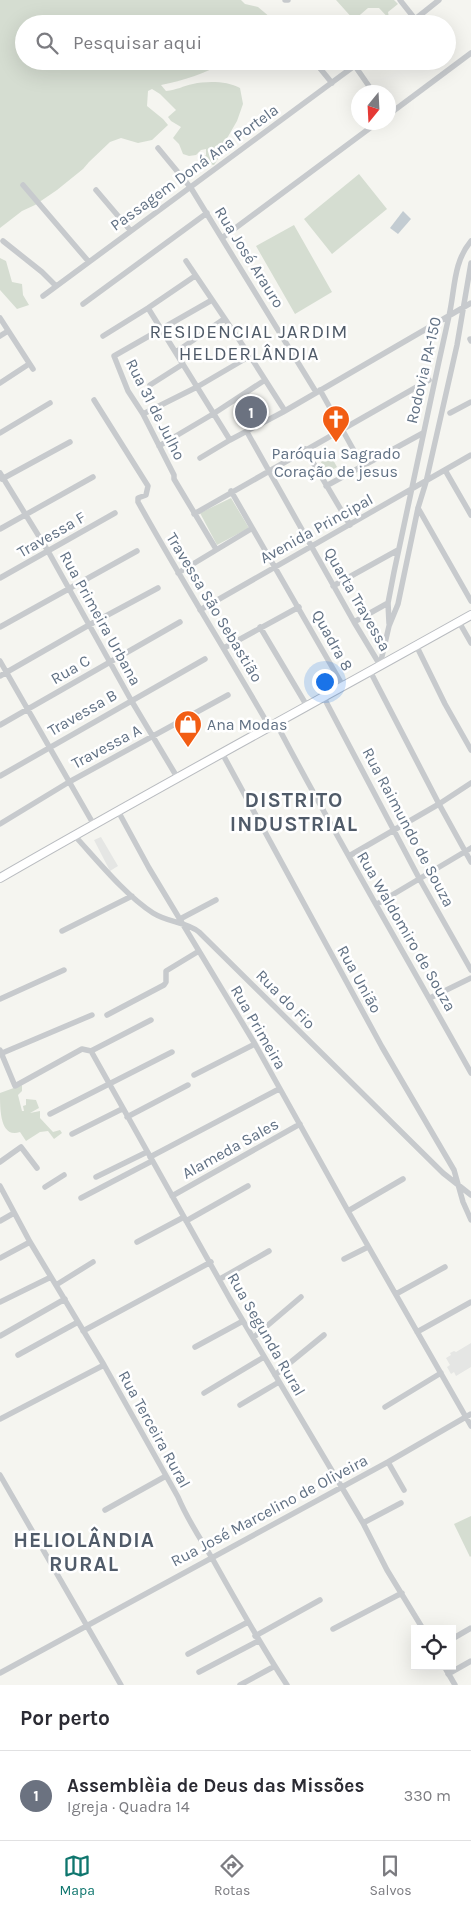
<!DOCTYPE html>
<html lang="pt">
<head>
<meta charset="utf-8">
<style>
  :root { --surface:#fff; --page:#f7f7f7; --text:#2b2b33; --muted:#7c7c81; --line:#e1e1e2; --accent:#0f766e }
  body { margin:0; font-family:Karla,sans-serif; background:var(--page); color:var(--text) }
  .controls { position:absolute; right:15px; bottom:15px; display:grid; overflow:hidden; border-radius:0px; box-shadow:0 5px 20px #0002 }
  .controls button { width:45px; height:45px; display:grid; place-items:center; padding:0; border:0; border-bottom:1px solid var(--line); background:var(--surface); color:var(--text); font:25px sans-serif }
  .compass { position:absolute; left:351px; top:85px; width:45px; height:45px; border-radius:50%; background:var(--surface); box-shadow:0 5px 20px #0002; rotate:198deg }
  .you { position:absolute; left:324px; top:681px; width:18px; height:18px; margin:-12px; border:4px solid #fff; border-radius:50%; background:#1a73e8; box-shadow:0 0 0 8px #1a73e833 }
  .badge { display:grid; place-items:center; width:32px; height:32px; border-radius:50%; background:var(--accent); color:#fff; font-size:16px; font-weight:700 }
  .pin { position:absolute; translate:-50% -50%; border:2px solid #fff; box-shadow:0 1px 5px #0006 }
  .list { margin:0; padding:0; list-style:none }
  h2 { display:flex; justify-content:space-between; align-items:center; height:65px; margin:0; padding:0 20px; font-size:21px }
  h2 small { font-size:16px; font-weight:400; color:var(--muted) }
  .list li { display:grid; grid-template-columns:32px 1fr auto; gap:15px; align-items:center; box-sizing:border-box; height:90px; padding:0 20px; border-top:1px solid var(--line) }
  .list b { display:block; font-size:19px; white-space:nowrap }
  .list p { margin:0; font-size:16px; white-space:nowrap; color:var(--muted) }
  .list em { font-size:16px; font-style:normal; color:var(--muted) }
  .icon { flex:none; width:28px; height:28px; fill:none; stroke:currentColor; stroke-width:2; stroke-linecap:round; stroke-linejoin:round }
  .map { position:relative; flex:none; width:471px; height:1685px; overflow:hidden }
  .search { position:absolute; background:var(--surface); box-shadow:0 5px 20px #0002; left:15px; right:15px; top:15px; height:55px; display:flex; align-items:center; gap:12px; box-sizing:border-box; padding:0 18px; border-radius:28px; color:var(--muted); font-size:19px }
  .sheet { height:155px; background:var(--surface) }
  nav { display:flex; justify-content:space-around; align-items:center; box-sizing:border-box; height:70px; border-top:1px solid var(--line); background:var(--surface); font-size:14px; color:var(--muted) }
  nav a { display:grid; justify-items:center; gap:2px }
  nav .on { color:var(--accent) }
  .map>svg:first-child { display:block }
  .built { fill:#e5e6e4 }
  .green { fill:#d5ddd1 }
  .water { fill:#c3ccd2 }
  .lines { fill:none; stroke-linecap:round; stroke-linejoin:round }
  .major-casing { stroke:#b9bcc0; stroke-width:10 }
  .minor { stroke:#c7cacd; stroke-width:5.5 }
  .major { stroke:#fff; stroke-width:8 }
  .labels { text-anchor:middle; stroke-width:5; stroke-linejoin:round; paint-order:stroke }
  .street-label { font-size:16px; fill:#617184; stroke:#fff }
  .poi-label { font-size:16px; fill:#617184; stroke:#fff }
  .quarter-label { font-size:19px; letter-spacing:1px; fill:#505b69; stroke:#fff }
  .district-label { font-size:21px; font-weight:bold; letter-spacing:1px; fill:#505b69; stroke:#fff }
</style>
</head>
<body>
<div class="map">
<svg width="471" height="1685" viewBox="0 0 471 1685">
  <rect width="100%" height="100%" fill="#f5f5f0"/>
  <!-- built -->
  <path class="built" d="M101,837L118,866L110,871L94,840Z
    M471,1343V1367L456,1376L454,1372L451,1374L447,1367L450,1365L446,1358L451,1355L450,1353L454,1351L456,1352Z"/>
  <!-- green -->
  <path class="green" d="M0,0H241L245,4L258,7L277,23L24,24V61H226C208,73 182,81 161,85L166,91C177,90 183,86 193,84C207,81 227,81 240,88L243,104L237,121L226,140L223,151L214,165L202,163L203,158L206,155V149L201,150L196,155L189,156L183,154L179,144L173,138L181,127L171,121L168,117L176,110L160,94L152,89L148,91L147,106L163,119L168,125L152,140L138,143L121,138L110,142L89,162L83,169L57,190L35,205L22,211L0,228Z
    M336,0H394L398,4L388,12L389,18L394,24L379,8H368L354,20Z
    M359,174L387,209L332,254L304,219Z
    M294,225L332,292L295,314L256,246Z
    M0,258L6,261L12,282L22,284L23,295L29,305L17,309L0,290Z
    M326,447L337,467L327,473L316,453Z
    M231,498L249,528L217,545L200,513Z
    M22,1085V1091L18,1095L22,1111H24L23,1106L26,1105V1099L36,1100L39,1108L30,1113L40,1111V1118L53,1132L60,1130L62,1133L54,1139L48,1131L40,1132L26,1141L20,1132C0,1139 0,1109 0,1093Z
    M471,1516V1556L470,1557L454,1524Z"/>
  <!-- water -->
  <path class="water" d="M403,211L411,219L398,234L390,228Z"/>
  <g class="lines">
    <!-- major casing -->
    <g class="major-casing">
      <path id="major" d="M0,878C156,788 314,703 471,615"/>
    </g>
    <!-- minor -->
    <path class="minor" d="M285,0H288
      M400,0L415,19
      M409,24L439,0
      M314,61L332,83
      M355,66L373,92
      M388,115L471,53
      M158,148L191,188L316,392
      M23,185L89,262
      M96,190L130,230
      M222,238L378,122
      M3,241L42,272L56,286
      M186,261L250,356L285,411
      M43,296L361,61
      M212,300L114,356L128,391L143,414L174,475V479L216,549
      M83,304L207,213
      M148,308L230,440
      M0,318L33,369
      M0,336L8,331
      M103,336L148,308L195,276
      M470,339L471,341
      M176,352L224,319
      M0,383L29,364
      M150,385L183,364
      M320,390L362,465
      M94,400L148,486L146,495L138,498V502C180,578 226,651 269,726
      M450,413L471,402
      M143,414L197,387L250,356
      M247,432L354,622L380,665
      M0,433L50,403
      M159,446L213,414L265,380
      M305,449L350,525
      M200,458L230,440L283,412L471,303
      M445,470L471,515
      M0,473L48,551L131,700L177,777
      M2,479L70,442
      M326,486L423,433
      M231,491L343,686
      M418,508L471,601
      M194,514L429,380
      M0,529L93,477
      M178,573L251,529
      M0,578L115,513
      M333,586L398,550
      M200,610L471,455
      M354,622L388,603
      M459,622L471,643
      M389,623L388,603L394,572C412,486 430,401 449,316C455,290 453,262 471,241
      M0,627L137,551
      M260,627L307,706
      M417,647L445,704L471,750
      M224,648L299,607
      M0,661L94,825
      M380,665L389,626L398,604L418,508L426,482L457,345L471,263
      M370,671L439,804L471,862
      M0,676L89,625L158,588
      M323,696L419,878L471,970
      M276,723C338,841 406,956 471,1073
      M0,725L180,622
      M222,753L382,1047L454,1170L463,1202L471,1220
      M0,776L205,659
      M118,811L149,868L255,1044L348,1211L471,1426
      M0,824L69,782L228,695
      M74,835C97,860 125,895 153,913C169,923 187,922 199,932L443,1173L471,1195
      M349,856L439,804L471,783
      M377,904L471,848
      M180,919L216,900
      M62,931L132,896
      M430,998L471,978
      M0,999L64,970
      M107,1015L164,985L166,982V971L199,951
      M0,1050L15,1086L82,1049L91,1051
      M91,1051L230,1299L363,1523L387,1570L423,1629
      M91,1051L151,1020
      M0,1054L92,1015
      M194,1075L255,1044
      M50,1114L172,1052
      M127,1117L188,1085
      M72,1134L122,1109
      M150,1157L279,1089
      M0,1162L21,1147L37,1168
      M96,1177L147,1152
      M0,1186L30,1242L104,1365L178,1497C187,1519 200,1538 212,1558C236,1601 260,1644 287,1685
      M45,1187L64,1175
      M172,1196L300,1124
      M81,1198L152,1161
      M348,1211L403,1179
      M0,1221L14,1213
      M186,1221L248,1186
      M137,1242L184,1217
      M0,1258L30,1242
      M344,1259L368,1247
      M220,1279L269,1251
      M56,1285L93,1262
      M396,1294L445,1267
      M0,1302L51,1277
      M83,1331L211,1262
      M417,1332L471,1302
      M0,1336L65,1299
      M254,1337L301,1297
      M195,1347L243,1321
      M18,1355L78,1322
      M275,1375L324,1335
      M204,1393L264,1357
      M240,1405L279,1382
      M385,1407L441,1373
      M0,1419L104,1365
      M388,1462L404,1490
      M0,1475L121,1685
      M105,1510L166,1476
      M363,1523L401,1503
      M333,1629L402,1593
      M255,1636L320,1600
      M452,1639L471,1628
      M188,1654L248,1622
      M444,1666L455,1685
      M199,1672L258,1641
      M0,1673L388,1462L471,1414
      M448,1674L471,1661
      M240,1685L275,1666"/>
    <!-- major -->
    <use href="#major" class="major"/>
  </g>
  <!-- icons -->
  <defs>
    <g id="church-pin" transform="scale(1.4375)"><path d="M0 17L-7.5 6A9.5 9.5 0 1 1 7.5 6Z" fill="#f25d14" stroke="#fff"/><path d="M-1.2-6h2.4v3.5h3.3v2.4h-3.3V6h-2.4V-.1h-3.3v-2.4h3.3Z" fill="#fff"/></g>
    <g id="shop-pin" transform="scale(1.4375)"><path d="M0 17L-7.5 6A9.5 9.5 0 1 1 7.5 6Z" fill="#f25d14" stroke="#fff"/><path d="M-5-2.5h2.3a2.7 3.5 0 0 1 5.4 0H5L5.5 6h-11ZM-1.5-2.5h3a1.5 2.3 0 0 0-3 0Z" fill="#fff"/></g>
  </defs>
  <g fill-rule="evenodd">
    <use href="#church-pin" x="336" y="419"/>
    <use href="#shop-pin" x="188" y="724"/>
  </g>
  <g class="labels">
    <!-- street labels -->
    <g class="street-label">
      <text transform="translate(194 167) rotate(-36)" y="6">Passagem Doná Ana Portela</text>
      <text transform="translate(250 257) rotate(58)" y="6">Rua José Arauro</text>
      <text transform="translate(423 370) rotate(-77)" y="6">Rodovia PA-150</text>
      <text transform="translate(156 409) rotate(63)" y="6">Rua 31 de Julho</text>
      <text transform="translate(316 528) rotate(-29)" y="6">Avenida Principal</text>
      <text transform="translate(51 534) rotate(-30)" y="6">Travessa F</text>
      <text transform="translate(358 599) rotate(60)" y="6">Quarta Travessa</text>
      <text transform="translate(215 607) rotate(59)" y="6">Travessa São Sebastião</text>
      <text transform="translate(101 618) rotate(61)" y="6">Rua Primeira Urbana</text>
      <text transform="translate(333 640) rotate(61)" y="6">Quadra 8</text>
      <text transform="translate(70 669) rotate(-30)" y="6">Rua C</text>
      <text transform="translate(82 712) rotate(-30)" y="6">Travessa B</text>
      <text transform="translate(106 746) rotate(-28)" y="6">Travessa A</text>
      <text transform="translate(409 827) rotate(62)" y="6">Rua Raimundo de Souza</text>
      <text transform="translate(407 931) rotate(60)" y="6">Rua Waldomiro de Souza</text>
      <text transform="translate(360 979) rotate(61)" y="6">Rua União</text>
      <text transform="translate(286 999) rotate(45)" y="6">Rua do Fio</text>
      <text transform="translate(259 1027) rotate(60)" y="6">Rua Primeira</text>
      <text transform="translate(230 1148) rotate(-29)" y="6">Alameda Sales</text>
      <text transform="translate(267 1334) rotate(60)" y="6">Rua Segunda Rural</text>
      <text transform="translate(155 1429) rotate(61)" y="6">Rua Terceira Rural</text>
      <text transform="translate(269 1510) rotate(-28)" y="6">Rua José Marcelino de Oliveira</text>
    </g>
    <!-- poi labels -->
    <g class="poi-label">
      <text x="336" y="459">Paróquia Sagrado<tspan x="336" dy="18">Coração de jesus</tspan></text>
      <text x="207" y="730" text-anchor="start">Ana Modas</text>
    </g>
    <!-- quarter labels -->
    <g class="quarter-label">
      <text x="249" y="338">RESIDENCIAL JARDIM<tspan x="249" dy="22">HELDERLÂNDIA</tspan></text>
    </g>
    <!-- district labels -->
    <g class="district-label">
      <text x="294" y="807">DISTRITO<tspan x="294" dy="24">INDUSTRIAL</tspan></text>
      <text x="84" y="1547">HELIOLÂNDIA<tspan x="84" dy="24">RURAL</tspan></text>
    </g>
  </g>
</svg>
<div class="controls">
<button><svg class="icon" aria-label="locate" viewBox="0 0 24 24"><circle cx="12" cy="12" r="6"/><path d="M12 2v4M12 18v4M2 12h4M18 12h4"/></svg></button>
</div>
<svg class="compass" viewBox="-18 -18 36 36"><path d="M0-13l5 13h-10z" fill="#e53935"/><path d="M0 13l5-13h-10z" fill="#7c7c81"/></svg>
<div class="you"></div>
<div class="pin badge" style="left:251px;top:412px;background:#6b7280">1</div>
<div class="search"><svg class="icon" aria-label="search" viewBox="0 0 24 24"><circle cx="10" cy="10" r="6"/><path d="M15 15l6 6"/></svg>Pesquisar aqui</div>
</div>
<section class="sheet">
<h2>Por perto<small></small></h2>
<ul class="list">
<li><span class="badge" style="background:#6b7280">1</span><div><b>Assemblèia de Deus das Missões</b><p>Igreja · Quadra 14</p></div><em>330 m</em></li>
</ul>
</section>
<nav>
<a class="on"><svg class="icon" aria-label="map" viewBox="0 0 24 24"><path d="M3 6l6-2 6 2 6-2v14l-6 2-6-2-6 2zM9 4v14M15 6v14"/></svg>Mapa</a>
<a><svg class="icon" aria-label="directions" viewBox="0 0 24 24"><path d="M12 3l9 9-9 9-9-9zM9 14v-3h6M13 9l2 2-2 2"/></svg>Rotas</a>
<a><svg class="icon" aria-label="saved" viewBox="0 0 24 24"><path d="M7 4h10v16l-5-4-5 4z"/></svg>Salvos</a>
</nav>
</body>
</html>
